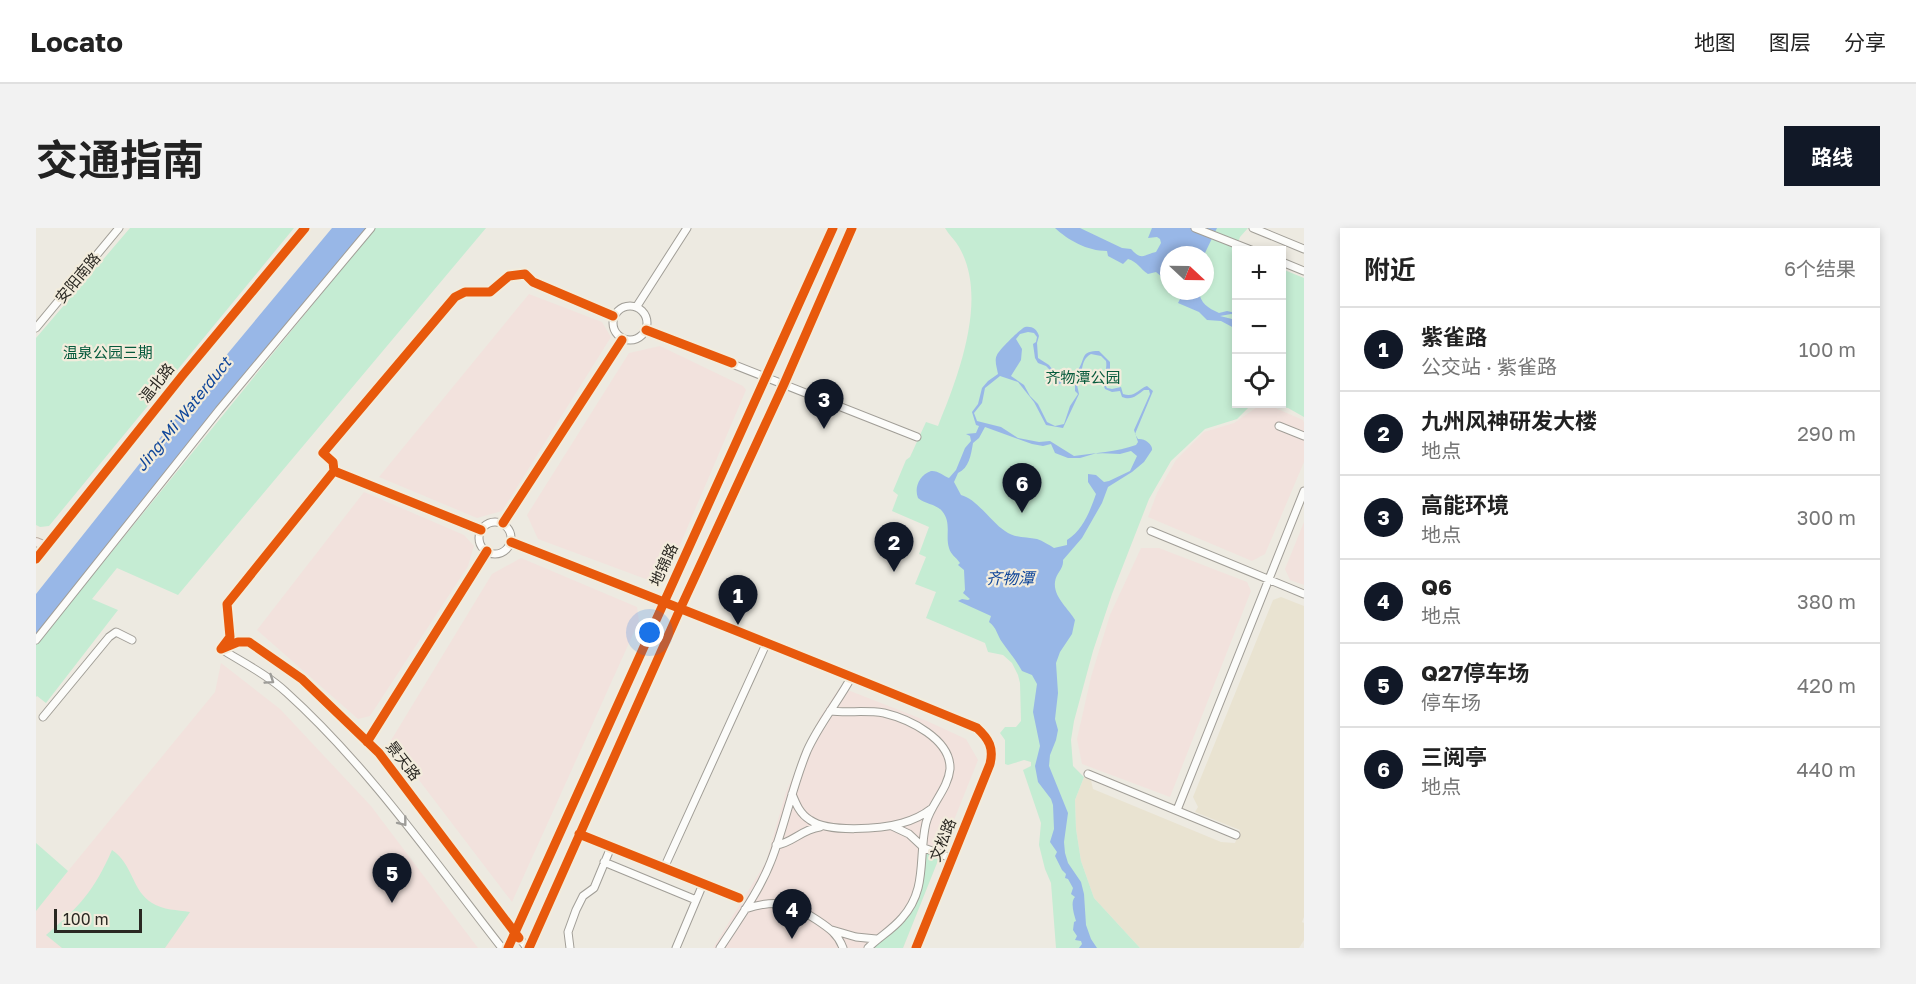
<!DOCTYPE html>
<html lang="zh">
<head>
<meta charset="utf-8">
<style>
  :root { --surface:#fff; --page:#f2f2f2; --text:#222; --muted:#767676; --line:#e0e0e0; --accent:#111827 }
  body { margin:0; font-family:"Golos Text","Noto Sans SC",sans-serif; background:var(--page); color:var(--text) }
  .controls { position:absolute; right:18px; top:18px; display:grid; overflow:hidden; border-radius:0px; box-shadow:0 3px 9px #0003 }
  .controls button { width:54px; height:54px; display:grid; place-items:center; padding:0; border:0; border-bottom:2px solid var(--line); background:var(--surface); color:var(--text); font:30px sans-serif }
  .compass { position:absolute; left:1124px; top:18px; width:54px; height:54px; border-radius:50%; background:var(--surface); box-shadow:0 3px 9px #0003; rotate:112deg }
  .scale { position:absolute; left:18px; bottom:15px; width:88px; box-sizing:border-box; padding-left:6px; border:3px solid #2a2822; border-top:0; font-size:16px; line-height:21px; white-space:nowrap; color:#2a2822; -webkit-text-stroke:4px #f2ecdc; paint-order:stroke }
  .you { position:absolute; left:614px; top:405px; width:21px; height:21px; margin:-15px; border:4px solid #fff; border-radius:50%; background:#1a73e8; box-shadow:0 0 0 9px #1a73e833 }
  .badge { display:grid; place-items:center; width:39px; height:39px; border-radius:50%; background:var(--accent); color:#fff; font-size:20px; font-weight:700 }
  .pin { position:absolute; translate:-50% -50px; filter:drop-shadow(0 2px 3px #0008) }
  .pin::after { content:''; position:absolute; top:32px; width:21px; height:18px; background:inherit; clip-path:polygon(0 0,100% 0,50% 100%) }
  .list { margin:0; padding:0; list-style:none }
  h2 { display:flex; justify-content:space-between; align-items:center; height:78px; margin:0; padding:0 24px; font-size:26px }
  h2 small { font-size:20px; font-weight:400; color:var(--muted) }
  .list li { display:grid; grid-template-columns:39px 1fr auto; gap:18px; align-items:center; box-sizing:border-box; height:84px; padding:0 24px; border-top:2px solid var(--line) }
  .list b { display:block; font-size:22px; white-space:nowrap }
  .list p { margin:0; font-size:20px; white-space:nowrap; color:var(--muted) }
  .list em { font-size:20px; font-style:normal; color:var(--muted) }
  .icon { flex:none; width:33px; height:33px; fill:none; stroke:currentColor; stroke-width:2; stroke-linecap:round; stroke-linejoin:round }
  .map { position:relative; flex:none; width:1268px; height:720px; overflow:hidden; border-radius:0px }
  header { display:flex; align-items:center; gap:36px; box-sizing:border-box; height:84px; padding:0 30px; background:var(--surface); border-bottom:2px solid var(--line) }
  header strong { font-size:28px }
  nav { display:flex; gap:33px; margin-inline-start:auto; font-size:21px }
  .intro { display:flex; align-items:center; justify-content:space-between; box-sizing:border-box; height:144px; padding:0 36px }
  h1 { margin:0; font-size:42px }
  .button { padding:15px 27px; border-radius:0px; background:var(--accent); color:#fff; font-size:21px; font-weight:700 }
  main { display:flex; gap:36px; padding:0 36px }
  aside { flex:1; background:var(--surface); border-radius:0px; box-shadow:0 3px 9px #0003 }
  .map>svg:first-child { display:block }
  .commercial { fill:#f2e2dd }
  .built { fill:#e9e3d1 }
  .green { fill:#c5ecd3; fill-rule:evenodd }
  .water { fill:#98b7e7; fill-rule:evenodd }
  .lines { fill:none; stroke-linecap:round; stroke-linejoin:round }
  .minor-casing { stroke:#a19e97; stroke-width:9 }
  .major-casing { stroke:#bcafa4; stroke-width:10 }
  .minor { stroke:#fcfcfa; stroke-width:7 }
  .major { stroke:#f2ece7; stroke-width:8 }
  .cycleway-casing { stroke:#f2ecdc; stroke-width:13 }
  .cycleway { stroke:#e8590c; stroke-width:9 }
  .oneway { stroke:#9e9d99 }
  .labels { text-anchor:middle; stroke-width:4.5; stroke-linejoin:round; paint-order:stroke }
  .street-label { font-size:15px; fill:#2a2822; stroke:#f2ecdc }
  .park-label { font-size:15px; fill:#065a3c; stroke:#f2ecdc }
  .water-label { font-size:16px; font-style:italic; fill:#0f469a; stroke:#f2ecdc }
</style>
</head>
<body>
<header>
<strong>Locato</strong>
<nav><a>地图</a><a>图层</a><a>分享</a></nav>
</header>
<div class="intro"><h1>交通指南</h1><a class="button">路线</a></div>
<main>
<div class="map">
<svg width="1268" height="720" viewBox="0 0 1268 720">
  <rect width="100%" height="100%" fill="#edeae1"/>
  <!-- commercial -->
  <path class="commercial" d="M493,66L566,94L575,109L466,283L441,290L343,249Z
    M624,118L707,158L710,162L629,352L615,353L502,311L491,287L593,125Z
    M1224,177L1237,179L1267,192L1268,195V234L1229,326L1216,333L1112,289L1121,265L1140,232L1168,204L1198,195Z
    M328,264L428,307L438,318L432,338L334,488L322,491L221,402Z
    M1268,294V357L1254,352L1249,341Z
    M1105,320H1123L1211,354L1215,363L1134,569L1046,536L1041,511L1055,449L1074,387Z
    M485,330L601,379L603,393L476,674L354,514L456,346Z
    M185,435L244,481L335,578L442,720H0V682L179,464Z
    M804,459L891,493L930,511L942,532L867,720H677L730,634L750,564L784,489Z"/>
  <!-- built -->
  <path class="built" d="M1245,369L1268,378V689L1266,694L1268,695V712L1263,720H1104L1058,670L1045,633L1040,601L1039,572L1048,549L1055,552L1057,561L1185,614L1199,615L1204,602L1159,584L1162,579L1157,569L1237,372Z"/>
  <!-- green -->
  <path class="green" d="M94,0H258L13,298L4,299L0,297V110Z
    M339,0H450L142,367L81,340L56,371L82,382L10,475L1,468L0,469V417Z
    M909,0H1212L1204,9L1199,23L1200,176H1216L1201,191L1169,201L1135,233L1113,271L1076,366L1057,423L1038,493L1035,512L1037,538L1048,549L1039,572L1040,601L1045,633L1058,670L1104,720H1020L1015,655L1009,641L1003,617L1005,595L987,542L995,538V534L988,532L972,537L969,536V512L964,505L969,499H980L985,493L984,455L982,447L976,435L967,427L952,424L949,415L890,390L900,364L879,356L890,329L883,326L893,299L856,283L862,267L857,263L870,232L874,229L890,194L902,198C922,149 953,70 923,19C919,12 913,7 909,0ZM1133,27H1169V63H1133Z
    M1246,41L1268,50V189L1252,180L1232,176H1246Z
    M0,615L32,643L0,683Z
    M76,622C97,636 96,663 116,675C127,682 141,682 154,684L129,720H26L10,707C44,678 58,663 76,622Z
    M890,625L899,627L903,630L867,720H836L870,691L880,674L886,660Z"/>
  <!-- water -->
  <path class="water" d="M296,0H332L0,409V366L178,142Z
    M1019,0H1044L1086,20L1095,21C1106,33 1107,27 1120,24L1125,15L1124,11L1121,9L1112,10L1116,0H1181L1168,27H1133V55L1120,44L1112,46C1104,41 1102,34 1092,31L1087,36L1072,28L1071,23C1051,23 1032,12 1019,0Z
    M1144,63H1163C1164,75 1172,80 1183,85L1191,83L1200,85V87L1195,86L1184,88L1196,91L1200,95V101L1185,93L1171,92L1163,84L1142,75L1145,69Z
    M989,99C996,98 1001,101 1003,108L1001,115L1002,130L1013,137L1022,149H1034C1036,147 1039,145 1042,142C1050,130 1044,123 1063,123L1074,134V142L1069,156L1071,160L1076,161L1085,159L1087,166C1099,170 1102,161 1111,158L1117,163L1099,206L1102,211C1108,210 1117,216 1116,222L1108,234L1096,244L1072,259L1066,275L1046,310L1027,332C1028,341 1020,345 1019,354C1017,369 1033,381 1039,392L1036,406L1024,424L1020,435L1022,465L1019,491L1022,502L1020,512L1014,527L1013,538L1032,585L1028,614L1029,625L1032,635L1045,654L1048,666L1050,697L1055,711L1061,720H1043L1046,716L1045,713L1039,712L1041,708L1037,702L1038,694L1040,693C1038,686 1034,674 1039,669L1035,666L1037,660L1032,651L1029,650L1030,646L1026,642L1019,628L1021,624L1014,614L1018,601L1017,577L1015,571L1002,554L999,538L1004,518L997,484L1001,456L996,447L986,443C980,432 973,424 966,414C961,407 961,400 953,394L955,388L922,373L926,371L932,372L934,371L927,365L929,362L928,342L922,337L924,335C920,329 915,327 913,320C909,307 916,295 906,283C900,276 889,276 882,270C878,260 883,247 895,243C901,242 908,248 913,250L920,242L929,220L935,213L934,208L930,206L940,205L943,198L940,197L936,184L942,176L946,160L952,153L962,146C961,140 958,132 961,127C963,122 984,101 989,99ZM992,104L998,105L1001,109L1000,114L997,116L999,130L1002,135L1010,138L1016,144L1019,157C1027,156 1032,149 1039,157V163L1042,166L1034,178L1028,196L1019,198L1011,194L1002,176L994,168L988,157L975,148L985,132L986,121L980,111L984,106ZM1055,126L1065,128L1070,133C1072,144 1065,151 1069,161L1076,164L1084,163L1086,169C1096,173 1101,167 1108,162H1113L1114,166L1098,202L1102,214L1100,217C1081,224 1058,225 1038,228L1014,213L1003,214L982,210L965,199L941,193L938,185L946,175L949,160L964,148L982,154L998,174L1010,197L1027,200L1043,166L1041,157C1048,147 1043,132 1055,126ZM949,199L996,216L1007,218L1015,216L1019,225L1032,230H1044L1061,225L1084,226L1095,223L1101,228L1094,243L1073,253L1068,254L1060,247L1052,246V254L1060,266C1054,283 1047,302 1031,312V317L1018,320C1013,317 1007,313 1001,311C990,309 978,310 969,303C955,294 941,271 925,267L918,254L922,245C933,240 935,227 937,215L943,210Z"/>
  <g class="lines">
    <!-- minor casing -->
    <g class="minor-casing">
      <path id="minor" d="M1159,0L1215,22
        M1217,0L1268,21
        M1246,34L1268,43
        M577 95a17 17 0 1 1 34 0a17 17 0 1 1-34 0Z
        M601,78L651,0
        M0,100L83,0
        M610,102L881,209
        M1243,198L1268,208
        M298,243L445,302
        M443 310a16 16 0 1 1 32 0a16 16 0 1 1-32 0Z
        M467,295L586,112
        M1115,303L1268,366
        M475,314C631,375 786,436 941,500C953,511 958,520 954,536L880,720
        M0,412L183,182L335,0
        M187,420L202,414H213L266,451L343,525L491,720
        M185,421L194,409L191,376L298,243L297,234L287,225L419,69L429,64H454L473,48L489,46L497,54L577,88
        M185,421C206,434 232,447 250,464C332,538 398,633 466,720
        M794,483C812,485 830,482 848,485C873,491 915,511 914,541C912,561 895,576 890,595C882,629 892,661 866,690C856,702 843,709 832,720
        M7,489L73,409L80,404L96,412
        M331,514L451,323
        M1052,546L1200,607
        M756,566C760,576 764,586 774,592C792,605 845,601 866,595C877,592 886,588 895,581
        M1141,582L1268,263
        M856,598L873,606L888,620L915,630
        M543,606L703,670
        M740,617C755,616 766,601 784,599
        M568,634L660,672
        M628,640L731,414
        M709,681C740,671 754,674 781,692C793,700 802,706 807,720
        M796,702L820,709L840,711
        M472,720L797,0
        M493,720L645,379L748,156L816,0
        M534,720L532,704L540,682L547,668L558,660L575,619
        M640,720L667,656
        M684,720C702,692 723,664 735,633C749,597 756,559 771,523C783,496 802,474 816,448"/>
    </g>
    <!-- major casing -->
    <g class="major-casing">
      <path id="major" d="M0,314L10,318
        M0,331L146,148L269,0"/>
    </g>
    <!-- minor -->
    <use href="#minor" class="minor"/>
    <!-- major -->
    <use href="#major" class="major"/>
    <!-- cycleway casing -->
    <g class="cycleway-casing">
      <path id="cycleway" d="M610,102L696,135
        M298,243L445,302
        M467,295L586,112
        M475,314C631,375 786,436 941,500C953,511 958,520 954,536L880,720
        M0,331L146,148L269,0
        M185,421L194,409L191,376L298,243L297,234L287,225L419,69L429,64H454L473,48L489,46L497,54L577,88
        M185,421L202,414H213L266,451L343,525L483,710
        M331,514L451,323
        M543,606L703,670
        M472,720L797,0
        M493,720L645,379L748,156L816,0"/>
    </g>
    <!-- cycleway -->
    <use href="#cycleway" class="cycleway"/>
  </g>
  <!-- one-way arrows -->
  <defs><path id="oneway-chevron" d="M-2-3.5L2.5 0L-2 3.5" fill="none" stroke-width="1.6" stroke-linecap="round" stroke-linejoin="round" transform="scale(1.5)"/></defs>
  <g class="oneway">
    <use href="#oneway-chevron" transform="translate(234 452) rotate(34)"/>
    <use href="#oneway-chevron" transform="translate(367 594) rotate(52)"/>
  </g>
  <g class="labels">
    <!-- street labels -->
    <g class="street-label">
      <text transform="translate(42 50) rotate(-50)" y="5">安阳南路</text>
      <text transform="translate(121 155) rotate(-51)" y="5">温北路</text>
      <text transform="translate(628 337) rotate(-65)" y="5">地锦路</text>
      <text transform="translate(367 533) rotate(52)" y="5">景天路</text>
      <text transform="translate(907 612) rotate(-68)" y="5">文松路</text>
    </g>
    <!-- park labels -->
    <g class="park-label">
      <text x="72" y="130">温泉公园三期</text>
      <text x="1047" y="155">齐物潭公园</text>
    </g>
    <!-- water labels -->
    <g class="water-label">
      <text transform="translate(147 186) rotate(-51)" y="6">Jing-Mi Waterduct</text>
      <text x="974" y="356">齐物潭</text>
    </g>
  </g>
</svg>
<div class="controls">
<button>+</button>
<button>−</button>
<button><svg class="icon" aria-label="locate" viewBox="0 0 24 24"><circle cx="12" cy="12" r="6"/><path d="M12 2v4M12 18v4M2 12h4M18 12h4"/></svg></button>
</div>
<svg class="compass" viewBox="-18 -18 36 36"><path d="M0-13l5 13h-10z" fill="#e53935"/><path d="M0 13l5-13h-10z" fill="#767676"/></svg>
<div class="scale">100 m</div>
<div class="you"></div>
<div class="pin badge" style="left:702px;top:397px">1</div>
<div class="pin badge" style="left:858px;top:344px">2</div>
<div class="pin badge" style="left:788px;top:201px">3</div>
<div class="pin badge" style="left:756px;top:711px">4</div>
<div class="pin badge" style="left:356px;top:675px">5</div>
<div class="pin badge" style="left:986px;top:285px">6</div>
</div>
<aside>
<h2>附近<small>6个结果</small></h2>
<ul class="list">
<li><span class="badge">1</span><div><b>紫雀路</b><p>公交站 · 紫雀路</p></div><em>100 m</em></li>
<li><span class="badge">2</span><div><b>九州风神研发大楼</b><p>地点</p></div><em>290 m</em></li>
<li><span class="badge">3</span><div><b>高能环境</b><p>地点</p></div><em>300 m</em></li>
<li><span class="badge">4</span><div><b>Q6</b><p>地点</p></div><em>380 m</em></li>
<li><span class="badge">5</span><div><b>Q27停车场</b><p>停车场</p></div><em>420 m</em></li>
<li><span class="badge">6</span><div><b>三阅亭</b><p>地点</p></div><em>440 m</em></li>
</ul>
</aside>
</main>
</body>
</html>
